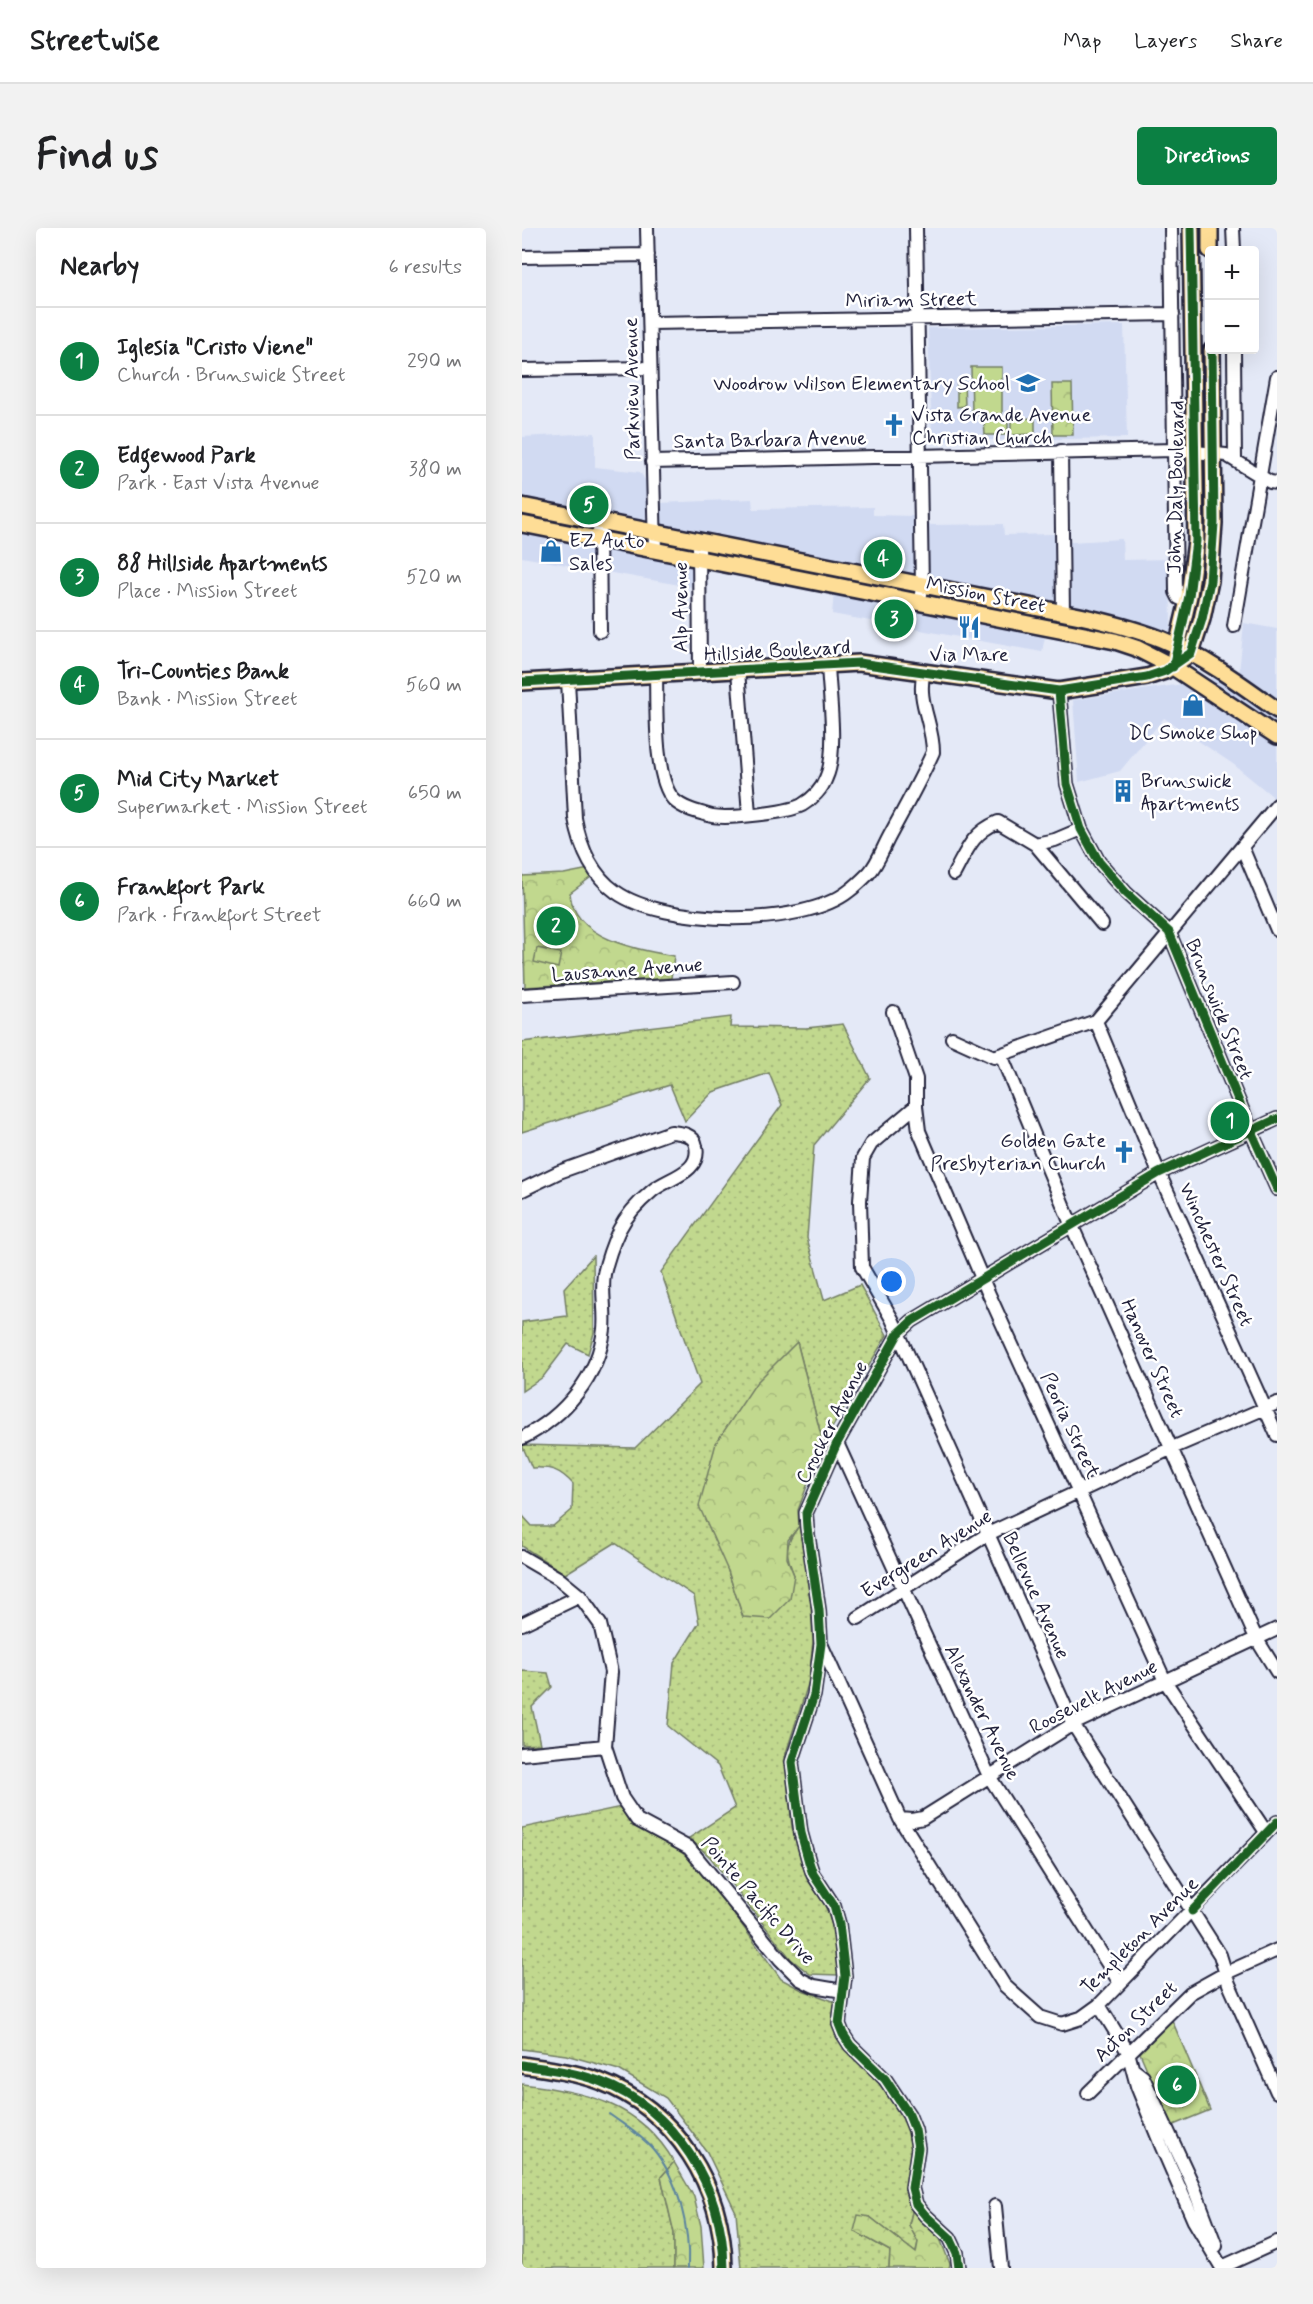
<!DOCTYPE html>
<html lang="en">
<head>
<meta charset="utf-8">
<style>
  :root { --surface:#fff; --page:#f2f2f2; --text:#202124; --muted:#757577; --line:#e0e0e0; --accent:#0b8043 }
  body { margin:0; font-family:Mynerve,sans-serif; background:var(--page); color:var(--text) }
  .controls { position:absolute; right:18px; top:18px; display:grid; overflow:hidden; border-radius:6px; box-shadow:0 6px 24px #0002 }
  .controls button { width:54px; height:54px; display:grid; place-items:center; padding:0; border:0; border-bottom:2px solid var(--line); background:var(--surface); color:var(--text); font:30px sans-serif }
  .you { position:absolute; left:370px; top:1054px; width:21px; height:21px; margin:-15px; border:4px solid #fff; border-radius:50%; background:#1a73e8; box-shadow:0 0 0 9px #1a73e833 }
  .badge { display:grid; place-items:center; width:39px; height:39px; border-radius:50%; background:var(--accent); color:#fff; font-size:20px; font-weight:700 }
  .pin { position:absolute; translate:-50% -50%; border:3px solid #fff; box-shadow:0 2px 6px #0006 }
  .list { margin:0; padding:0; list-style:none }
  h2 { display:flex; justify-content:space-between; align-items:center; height:78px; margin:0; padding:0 24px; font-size:26px }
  h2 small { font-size:20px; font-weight:400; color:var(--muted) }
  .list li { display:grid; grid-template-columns:39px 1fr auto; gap:18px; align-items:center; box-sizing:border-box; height:108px; padding:0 24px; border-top:2px solid var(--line) }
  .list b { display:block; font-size:22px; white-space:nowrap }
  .list p { margin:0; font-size:20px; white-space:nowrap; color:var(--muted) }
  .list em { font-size:20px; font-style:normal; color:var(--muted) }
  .map { position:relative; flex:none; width:755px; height:2040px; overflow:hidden; border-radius:6px }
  header { display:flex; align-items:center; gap:36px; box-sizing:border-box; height:84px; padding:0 30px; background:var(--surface); border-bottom:2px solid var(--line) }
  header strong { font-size:28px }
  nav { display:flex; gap:33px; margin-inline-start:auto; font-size:21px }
  .intro { display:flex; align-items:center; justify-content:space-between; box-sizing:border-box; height:144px; padding:0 36px }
  h1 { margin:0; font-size:42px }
  .button { padding:15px 27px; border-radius:6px; background:var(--accent); color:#fff; font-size:21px; font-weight:700 }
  main { display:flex; gap:36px; padding:0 36px }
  aside { flex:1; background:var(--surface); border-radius:6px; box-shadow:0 6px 24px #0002 }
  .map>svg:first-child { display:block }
  .built { fill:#d1daf2 }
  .grass { fill:url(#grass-dots); stroke:#727d64; stroke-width:1.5 }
  .forest { fill:url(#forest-crowns); stroke:#727d64; stroke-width:1.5 }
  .garden { fill:#c1d88e; stroke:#727d64; stroke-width:1.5 }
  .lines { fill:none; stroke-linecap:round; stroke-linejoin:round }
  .stream { stroke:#5b849f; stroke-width:2 }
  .minor-casing { stroke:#22223b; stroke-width:16 }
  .major-casing { stroke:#22223b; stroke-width:20 }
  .minor { stroke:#fff; stroke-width:12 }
  .major { stroke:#fedd96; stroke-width:15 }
  .cycleway-casing { stroke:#fff; stroke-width:13 }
  .cycleway { stroke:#1b5e20; stroke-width:9 }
  .labels { text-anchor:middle; stroke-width:5; stroke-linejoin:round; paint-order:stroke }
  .street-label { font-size:20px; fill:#22223b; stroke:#fff }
  .poi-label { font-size:20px; fill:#22223b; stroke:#fff; text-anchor:start }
</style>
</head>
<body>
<header>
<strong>Streetwise</strong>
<nav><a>Map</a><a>Layers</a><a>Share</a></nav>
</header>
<div class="intro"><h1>Find us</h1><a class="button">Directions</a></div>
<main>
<aside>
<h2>Nearby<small>6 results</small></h2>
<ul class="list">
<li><span class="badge">1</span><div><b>Iglesia &quot;Cristo Viene&quot;</b><p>Church · Brunswick Street</p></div><em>290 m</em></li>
<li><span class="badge">2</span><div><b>Edgewood Park</b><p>Park · East Vista Avenue</p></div><em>380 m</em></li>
<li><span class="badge">3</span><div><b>88 Hillside Apartments</b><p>Place · Mission Street</p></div><em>520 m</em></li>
<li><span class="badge">4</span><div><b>Tri-Counties Bank</b><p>Bank · Mission Street</p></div><em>560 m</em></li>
<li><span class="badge">5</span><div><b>Mid City Market</b><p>Supermarket · Mission Street</p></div><em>650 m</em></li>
<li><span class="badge">6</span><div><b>Frankfort Park</b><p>Park · Frankfort Street</p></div><em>660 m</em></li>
</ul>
</aside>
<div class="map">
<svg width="755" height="2040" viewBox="0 0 755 2040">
  <defs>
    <pattern id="grass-dots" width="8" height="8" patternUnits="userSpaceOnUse" patternTransform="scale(1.5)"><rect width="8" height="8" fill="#c1d88e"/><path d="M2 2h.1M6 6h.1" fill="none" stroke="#a6b97b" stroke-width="1.8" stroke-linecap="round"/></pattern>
    <pattern id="forest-crowns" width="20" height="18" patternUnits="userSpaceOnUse" patternTransform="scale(1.5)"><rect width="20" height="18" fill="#c1d88e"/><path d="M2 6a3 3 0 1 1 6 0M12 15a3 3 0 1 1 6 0" fill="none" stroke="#a6b97b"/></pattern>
  </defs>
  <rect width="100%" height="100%" fill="#e4e9f7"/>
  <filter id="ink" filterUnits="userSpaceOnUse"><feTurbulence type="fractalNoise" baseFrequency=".0167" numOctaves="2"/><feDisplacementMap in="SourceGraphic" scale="12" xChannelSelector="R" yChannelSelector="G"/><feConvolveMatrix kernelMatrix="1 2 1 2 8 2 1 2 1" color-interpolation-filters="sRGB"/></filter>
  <g filter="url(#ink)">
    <!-- built -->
    <path class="built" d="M602,97L605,210L410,213L406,100Z
      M73,205V239L118,244L137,275L230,271L231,281L351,279V287L392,288L409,297L481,296L482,307L531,306L549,314L600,311L601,332L648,331L649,403L530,373L520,424L310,386L315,332L175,305L169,359L0,329V209Z
      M722,395L755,401V575L749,567L711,536L642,490L598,543L557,554L551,472L654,457L717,445Z"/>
    <!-- grass -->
    <path class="grass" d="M209,789L208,799L284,800L321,796L348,850L292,917L285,1010L302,1072L338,1057L365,1107L301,1215L275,1114L206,1343L221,1389L272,1347C263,1325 262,1317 277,1298L287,1343L291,1413L287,1453L263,1528L270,1599L285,1651L303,1677L311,1700L316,1747L288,1746L269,1731L188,1629L167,1610L213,1580L196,1538L146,1498L152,1435L177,1395L172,1368L93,1315L43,1346L0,1318V1287L10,1298H31L50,1282L51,1256C38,1242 30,1239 10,1240L0,1217L113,1220L178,1156L139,1044L260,877L247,845L191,864L163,893L148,857L0,904V814Z
      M71,1028L72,1105L66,1126L46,1116L21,1149L0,1163V1094L45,1088L42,1060Z
      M0,1443L26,1445L30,1459L10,1479L18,1516L0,1517Z
      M99,1579L110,1595L149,1616L178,1639L259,1751L280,1762L314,1774L312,1797L315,1808L360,1859L384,1894L390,1919L384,1958L391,1980L387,1997L396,2014L394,2025L348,1989L333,2003L368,2023L367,2040H219L214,1984L185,1924L144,1870L97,1842L44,1827L0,1821V1600Z
      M0,1856C62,1864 118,1874 152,1934L139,1949L152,2005V2040H0Z"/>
    <!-- forest -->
    <path class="forest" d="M530,156H550L551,207H531Z
      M67,641L73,646L48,665C51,711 116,722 152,728L149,750L3,759L0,648L42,646Z
      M275,1114L301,1215L276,1282L277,1298L266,1312L265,1330L272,1347L268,1371L248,1391L221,1389L206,1343L177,1278L194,1215L234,1155Z
      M650,1792L688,1882L649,1898L618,1825Z
      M152,1934L172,1969L179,1998L182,2040H152V2005L139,1949Z
      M391,1980L417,2008L428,2036L427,2040H367L368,2023L332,2003L336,1987L348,1989L394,2025L396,2014L387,1997Z"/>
    <!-- garden -->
    <path class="garden" d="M449,139H480V186H450Z
      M442,154L443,178L435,179V155Z
      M513,190V206L489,207V191Z
      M462,191H486V207H463Z
      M15,720L39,725L36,740L12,734Z
      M656,1843L670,1875L661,1880L647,1847Z"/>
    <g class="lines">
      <!-- stream -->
      <path class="stream" d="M87,1886C102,1897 119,1907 131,1921C157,1952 168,2001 166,2040"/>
      <!-- minor casing -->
      <g class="minor-casing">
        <path id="minor" d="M125,0L133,322
          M394,0L400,358L398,374
          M649,0L654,364L657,370L666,374
          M711,0L712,22
          M0,29L126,27
          M128,95L651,86
          M712,122L713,232
          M0,142L128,140
          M539,223L541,385
          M130,234L652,222L704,227L748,254L755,255
          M77,293L78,403
          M177,313L178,444
          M712,398L755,149
          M216,442L227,586
          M134,446C135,476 131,550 152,572C161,581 178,585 190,588C206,591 265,585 280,577C290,571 300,561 304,550C316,525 307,465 306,437
          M46,452L53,590C58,619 70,647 94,664C141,698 281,700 327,663C334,658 341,651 347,645C356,635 361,620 367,609C382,581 398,553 411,524C411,495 394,472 402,444
          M537,463L545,556L559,601L577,634L604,665L647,704L729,903L755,961
          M513,616L580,696
          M720,619L755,702
          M432,646C445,622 450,605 476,594L513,616L533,612L559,601
          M0,767L211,754
          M371,784L394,851V878L397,903L465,1062L643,1453L744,1604
          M574,793L637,945L755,1207
          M430,810L472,829L574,793L755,577
          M479,827L549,996L734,1410L755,1444
          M394,878L349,916L341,930L338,973L340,1039L370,1091L551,1496L698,1727L707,1756L755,1864
          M0,962L37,944L149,904C159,905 172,906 174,918C180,945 145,950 130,963C118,973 104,988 97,1002C91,1015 85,1032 82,1046C79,1064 84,1083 82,1101C77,1148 42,1189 0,1210
          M315,1215L467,1548L598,1755
          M0,1329L36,1350L58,1368L78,1396L89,1444L83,1518L100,1570L115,1592L167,1620L258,1731L278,1751L292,1758L321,1763
          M336,1390L466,1306L650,1220L755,1175
          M0,1396L58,1368
          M300,1418L378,1591L482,1757L518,1789L540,1796L559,1790L577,1777L755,1594
          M0,1526L83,1518
          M378,1591L391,1592L401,1590L551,1496L755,1401
          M577,1777L606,1824L615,1858L639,1917L672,1993L700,2040
          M612,1842L621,1849L670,1955L694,2018
          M566,1865L668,1765L704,1745L755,1722
          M473,1978L479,2040
          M700,2039L755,2014
          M437,2040L435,2025L428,2010L403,1987L394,1976L390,1960L396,1920L393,1902L387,1887L363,1851L328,1817L321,1806L317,1796L323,1748L317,1696L312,1678L291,1646L287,1634L279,1605L270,1534L292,1467L299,1416L297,1382L285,1300L284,1285L315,1215L376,1106L390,1093L637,945L755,891"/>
      </g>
      <!-- major casing -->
      <g class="major-casing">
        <path id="major" d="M688,0V22
          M0,278L558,388C586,394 613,401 639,411C681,428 719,456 755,482
          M0,296L593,413L614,420L651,439L755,508
          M653,427L667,368L674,313L669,0
          M0,454L337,435L537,463L625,449L643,443L669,425L680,391L688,353L692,295L690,122
          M0,1837C26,1841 52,1844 77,1853C154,1882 201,1958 202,2040"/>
      </g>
      <!-- minor -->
      <use href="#minor" class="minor"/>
      <!-- major -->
      <use href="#major" class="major"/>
      <!-- cycleway casing -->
      <g class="cycleway-casing">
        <path id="cycleway" d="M651,439L667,368L674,313L669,0
          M0,454L337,435L537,463L625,449L643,443L669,425L680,391L688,353L692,295L690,122
          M537,463L545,556L559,601L577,634L604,665L647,704L729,903L755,961
          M670,1683L755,1594
          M0,1837C26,1841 52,1844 77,1853C154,1882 201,1958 202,2040
          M437,2040L435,2025L428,2010L403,1987L394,1976L390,1960L396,1920L393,1902L387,1887L363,1851L328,1817L321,1806L317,1796L323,1748L317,1696L312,1678L291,1646L287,1634L279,1605L270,1534L292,1467L299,1416L297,1382L285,1300L284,1285L315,1215L376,1106L390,1093L637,945L755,891"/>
      </g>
      <!-- cycleway -->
      <use href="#cycleway" class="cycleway"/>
    </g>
  </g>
  <!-- icons -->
  <defs>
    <g id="school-bare" transform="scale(1.8)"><path d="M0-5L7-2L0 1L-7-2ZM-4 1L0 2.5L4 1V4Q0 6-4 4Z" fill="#1f6fb2" stroke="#fff" stroke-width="2.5" paint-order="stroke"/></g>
    <g id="church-bare" transform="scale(1.8)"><path d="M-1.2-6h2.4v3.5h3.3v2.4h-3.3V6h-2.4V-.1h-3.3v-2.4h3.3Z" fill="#1f6fb2" stroke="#fff" stroke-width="2.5" paint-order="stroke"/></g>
    <g id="shop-bare" transform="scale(1.8)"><path d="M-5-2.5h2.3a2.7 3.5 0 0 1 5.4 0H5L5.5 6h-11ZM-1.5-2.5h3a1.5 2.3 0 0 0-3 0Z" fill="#1f6fb2" stroke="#fff" stroke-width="2.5" paint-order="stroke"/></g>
    <g id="restaurant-bare" transform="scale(1.8)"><path d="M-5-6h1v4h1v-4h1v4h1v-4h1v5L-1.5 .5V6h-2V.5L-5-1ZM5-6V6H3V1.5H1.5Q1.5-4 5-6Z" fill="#1f6fb2" stroke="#fff" stroke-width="2.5" paint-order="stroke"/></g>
    <g id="building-bare" transform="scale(1.8)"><path d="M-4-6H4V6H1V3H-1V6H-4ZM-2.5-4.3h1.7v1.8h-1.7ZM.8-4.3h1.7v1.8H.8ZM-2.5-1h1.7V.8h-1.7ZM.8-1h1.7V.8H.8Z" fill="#1f6fb2" stroke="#fff" stroke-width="2.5" paint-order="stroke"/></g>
  </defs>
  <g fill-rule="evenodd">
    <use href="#school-bare" x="506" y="155"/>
    <use href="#church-bare" x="372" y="197"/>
    <use href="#shop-bare" x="29" y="323"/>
    <use href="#restaurant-bare" x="447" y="399"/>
    <use href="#shop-bare" x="671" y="477"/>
    <use href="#building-bare" x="601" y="563"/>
    <use href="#church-bare" x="602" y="924"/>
  </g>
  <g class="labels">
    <!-- street labels -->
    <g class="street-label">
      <text transform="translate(389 71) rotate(-1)" y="7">Miriam Street</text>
      <text transform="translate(109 161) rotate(-91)" y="7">Parkview Avenue</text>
      <text transform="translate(248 211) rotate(-1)" y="7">Santa Barbara Avenue</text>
      <text transform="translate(653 259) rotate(-89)" y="7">John Daly Boulevard</text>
      <text transform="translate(464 366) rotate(11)" y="7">Mission Street</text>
      <text transform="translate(158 379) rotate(-90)" y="7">Alp Avenue</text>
      <text transform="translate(255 422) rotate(-3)" y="7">Hillside Boulevard</text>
      <text transform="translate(105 741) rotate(-4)" y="7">Lausanne Avenue</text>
      <text transform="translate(698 781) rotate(68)" y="7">Brunswick Street</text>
      <text transform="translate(695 1026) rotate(66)" y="7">Winchester Street</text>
      <text transform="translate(631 1130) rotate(66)" y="7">Hanover Street</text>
      <text transform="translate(309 1194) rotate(-63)" y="7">Crocker Avenue</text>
      <text transform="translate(549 1197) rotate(65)" y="7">Peoria Street</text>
      <text transform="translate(404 1325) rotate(-32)" y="7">Evergreen Avenue</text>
      <text transform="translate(515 1367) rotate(66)" y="7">Bellevue Avenue</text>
      <text transform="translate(571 1468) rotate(-27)" y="7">Roosevelt Avenue</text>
      <text transform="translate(461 1484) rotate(64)" y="7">Alexander Avenue</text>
      <text transform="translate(237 1672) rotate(49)" y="7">Pointe Pacific Drive</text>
      <text transform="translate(617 1707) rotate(-45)" y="7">Templeton Avenue</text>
      <text transform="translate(613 1793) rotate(-44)" y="7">Acton Street</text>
    </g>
    <!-- poi labels -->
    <g class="poi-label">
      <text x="488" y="162" text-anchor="end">Woodrow Wilson Elementary School</text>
      <text x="390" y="193">Vista Grande Avenue<tspan x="390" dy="23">Christian Church</tspan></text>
      <text x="47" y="319">EZ Auto<tspan x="47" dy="23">Sales</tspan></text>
      <text x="447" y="433" text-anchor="middle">Via Mare</text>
      <text x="671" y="511" text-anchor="middle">DC Smoke Shop</text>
      <text x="619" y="559">Brunswick<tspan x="619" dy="23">Apartments</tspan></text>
      <text x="584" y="919" text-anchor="end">Golden Gate<tspan x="584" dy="23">Presbyterian Church</tspan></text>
    </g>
  </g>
</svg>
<div class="controls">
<button>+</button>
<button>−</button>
</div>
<div class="you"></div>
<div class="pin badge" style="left:708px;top:893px">1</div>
<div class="pin badge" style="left:34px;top:698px">2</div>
<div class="pin badge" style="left:372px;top:391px">3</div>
<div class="pin badge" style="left:361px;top:331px">4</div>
<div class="pin badge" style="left:67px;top:277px">5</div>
<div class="pin badge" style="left:655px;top:1857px">6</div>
</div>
</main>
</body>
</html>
